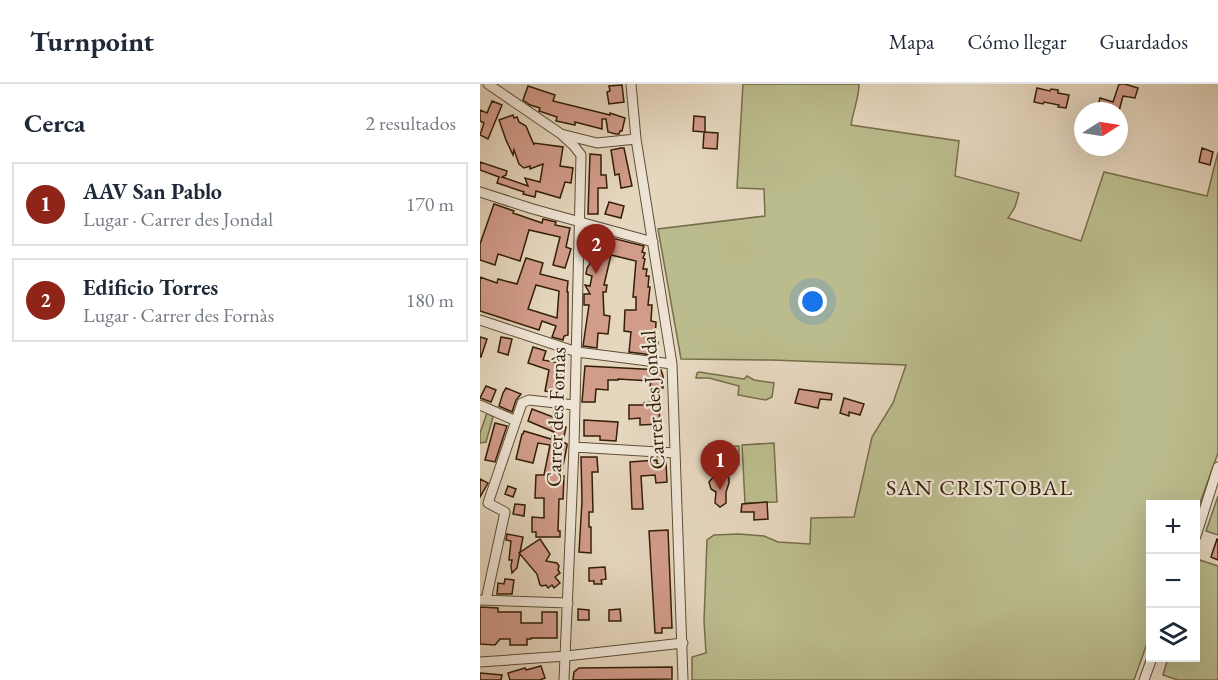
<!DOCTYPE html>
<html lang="es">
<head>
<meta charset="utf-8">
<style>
  :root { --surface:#fff; --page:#f6f6f7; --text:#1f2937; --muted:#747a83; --line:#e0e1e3; --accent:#8f2418 }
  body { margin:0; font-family:"EB Garamond",serif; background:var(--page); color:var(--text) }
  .controls { position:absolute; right:18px; bottom:18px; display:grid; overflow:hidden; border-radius:0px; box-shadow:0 6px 24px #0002 }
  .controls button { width:54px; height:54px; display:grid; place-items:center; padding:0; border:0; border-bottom:2px solid var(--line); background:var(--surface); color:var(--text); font:30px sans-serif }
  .compass { position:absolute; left:594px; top:18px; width:54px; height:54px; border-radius:50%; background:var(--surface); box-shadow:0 6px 24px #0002; rotate:78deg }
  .you { position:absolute; left:333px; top:218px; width:21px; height:21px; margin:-15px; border:4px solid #fff; border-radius:50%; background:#1a73e8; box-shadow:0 0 0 9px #1a73e833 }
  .badge { display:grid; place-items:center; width:39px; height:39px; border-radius:50%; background:var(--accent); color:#fff; font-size:20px; font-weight:700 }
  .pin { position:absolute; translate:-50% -50px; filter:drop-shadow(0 2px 3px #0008) }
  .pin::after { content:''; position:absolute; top:32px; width:21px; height:18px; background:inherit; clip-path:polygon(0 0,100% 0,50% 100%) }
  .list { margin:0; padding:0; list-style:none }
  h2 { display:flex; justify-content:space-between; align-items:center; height:78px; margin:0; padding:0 24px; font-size:26px }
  h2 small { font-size:20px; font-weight:400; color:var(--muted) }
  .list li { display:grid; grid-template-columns:39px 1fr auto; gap:18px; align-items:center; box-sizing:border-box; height:84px; margin:0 12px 12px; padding:0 12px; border:2px solid var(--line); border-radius:0px }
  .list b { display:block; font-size:22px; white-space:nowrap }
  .list p { margin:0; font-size:20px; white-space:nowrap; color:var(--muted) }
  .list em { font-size:20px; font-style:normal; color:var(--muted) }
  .icon { flex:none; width:33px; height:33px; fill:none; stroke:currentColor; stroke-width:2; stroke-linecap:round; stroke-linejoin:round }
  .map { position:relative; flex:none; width:738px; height:596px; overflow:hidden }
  header { display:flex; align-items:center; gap:36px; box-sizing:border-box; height:84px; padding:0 30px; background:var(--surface); border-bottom:2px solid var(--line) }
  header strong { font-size:28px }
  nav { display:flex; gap:33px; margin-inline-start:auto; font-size:21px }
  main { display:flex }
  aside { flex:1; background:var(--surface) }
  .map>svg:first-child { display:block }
  .green { fill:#bbbc8d; stroke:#776e4a; stroke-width:1.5 }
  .building { fill:#d29c8a; stroke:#331f06; stroke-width:1.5; fill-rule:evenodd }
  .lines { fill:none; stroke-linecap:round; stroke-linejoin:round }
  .minor-casing { stroke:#604d34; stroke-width:11 }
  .minor { stroke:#eee4d5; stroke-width:9 }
  .labels { text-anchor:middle; stroke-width:4.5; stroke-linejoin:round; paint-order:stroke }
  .street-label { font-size:21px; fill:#331f06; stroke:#eee4d5 }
  .neighbourhood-label { font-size:22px; letter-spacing:1.5px; fill:#331f06; stroke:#eee4d5 }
</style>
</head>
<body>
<header>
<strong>Turnpoint</strong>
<nav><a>Mapa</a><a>Cómo llegar</a><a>Guardados</a></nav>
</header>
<main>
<aside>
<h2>Cerca<small>2 resultados</small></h2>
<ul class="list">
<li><span class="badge">1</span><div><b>AAV San Pablo</b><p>Lugar · Carrer des Jondal</p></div><em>170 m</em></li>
<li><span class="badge">2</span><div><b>Edificio Torres</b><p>Lugar · Carrer des Fornàs</p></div><em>180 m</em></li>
</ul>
</aside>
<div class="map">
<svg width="738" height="596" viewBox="0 0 738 596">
  <rect width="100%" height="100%" fill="#e5d6be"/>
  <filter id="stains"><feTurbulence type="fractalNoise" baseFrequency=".00333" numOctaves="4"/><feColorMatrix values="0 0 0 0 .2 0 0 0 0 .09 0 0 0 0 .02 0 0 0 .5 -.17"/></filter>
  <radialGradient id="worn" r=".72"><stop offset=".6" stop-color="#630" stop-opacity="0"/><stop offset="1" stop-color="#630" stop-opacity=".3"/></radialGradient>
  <!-- green -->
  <path class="green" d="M263,0H379C379,14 373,27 371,41L479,57L475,92L539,109L535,123L528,134L601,157L624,88L727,112L738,68V369L716,430V420H670V551L654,596H212V573L226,569L224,537L227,456L234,451L259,450L284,452L298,458L330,460L331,434L374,433L392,353L413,319L426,281L291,276L201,275L178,145L285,132L284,105L257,104Z
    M219,288L264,295L267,292L274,296L294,299L292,313L286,316L258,311L259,302L229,294H216L217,289Z
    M7,329L13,333L6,358L0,359V349Z
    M294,359L297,418L265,419L262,361Z
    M259,362V381L226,383V363Z
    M738,412V451L726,447Z
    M720,476L738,482V596H698L683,591L688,574H716V491Z"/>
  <!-- building -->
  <path class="building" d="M639,0H645L658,4L655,14L643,12L639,27L618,22L620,14L633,18Z
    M142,1L144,18L129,20L127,8L130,7L129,2Z
    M48,2L75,11L73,17L130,31V29L145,34L142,47H140L139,50H136L128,48L126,35H122V45L95,38V41L76,37L77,33L59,27L60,24L50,21L43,16Z
    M557,4L570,7L571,5L578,6V9L589,11L586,24L578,23L579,21L564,18L563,20L554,18Z
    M12,17L22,21L8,55L0,51L4,39L0,37V26L7,29Z
    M33,31L34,34L37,33L39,38L46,42L54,61V59L83,63L80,82L93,84L91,99L85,98L80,114L56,107L55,113L43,110L44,108L17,99L19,93L0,86V78L27,87L26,91L22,93L48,102L45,94L60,98L63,80L50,85V82L44,84L39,80L34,66L33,71L26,56L19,36Z
    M214,32L225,33V48L213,47Z
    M224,48L238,49L237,65L223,64Z
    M141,64H144L152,102L141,104L139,90L135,91L131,66Z
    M722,64L733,68L730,81L719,78Z
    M110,70L121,71V91H126L127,104H118V130H108Z
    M129,118L144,122L141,134L125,130Z
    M14,120L34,127L33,129L62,139L63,135L76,138L75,141L90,144L86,163L91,165L85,184L73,181L80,153L49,146L40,177L18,170L15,181L0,176V160Z
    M108,151L119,153L120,151L164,162L162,168L165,169L163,174L165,175L163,185H167L166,192H169L168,203H170L168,221H172L171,237L176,238L175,258H178L176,270L172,269V271L149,268L151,248L144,247L145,226H156V213H153L156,177L131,171L124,201H127L126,208H123L124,231L130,232L128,250L118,249L117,264L103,262L109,221H104V210H110L105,201L110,202L112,192L106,190L107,184L110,180L108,175L111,171L113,160L106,158Z
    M46,174L63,179L60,190L88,197L87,208H88V251L84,252L83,256L72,253L76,242L62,237L59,246L0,227V193L17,199L18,195L37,200ZM56,201L79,207L77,234L48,225Z
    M0,253L7,255L1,273H0Z
    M21,253L32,255L28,271L18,268Z
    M53,263L66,267L63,276L79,279V282L84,283L79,310L65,307L69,286L48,279Z
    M105,282L181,286L183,292V304L170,303L171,297L138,295V296H128V306L116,305L115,318H102Z
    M6,302L16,306L11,318L0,314Z
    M26,304L41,310L36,316L32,328L19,322L23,309Z
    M319,305L352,310L351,316L340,315L338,324L315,319Z
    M364,314L384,320L380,331L369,328V332L360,329Z
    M173,318V322H179L180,340L160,341V334L149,335V321H164V319Z
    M52,325L73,333L74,326L83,327L81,342L86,343L83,358L87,360V362L81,392H84L83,415H79L78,447H80V453H56V448H52V433L64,434V414H55L56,391H64L70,361L58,359L53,379L36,375L42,350H43L44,347L71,355L74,348L48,337Z
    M104,336L138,338L136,357L120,356V352H104Z
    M15,339L27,342L15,378L5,376Z
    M101,373H117L118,388H112L113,428H109V443H111V469L99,468L102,417Z
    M177,376V380L186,379L187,398L176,399L175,391L161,392L163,425H152L150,378Z
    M243,389L249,394V399L246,408V419L240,423L235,419L236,408L231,405L229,398L236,390Z
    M0,395L8,399L0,413Z
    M28,402L36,405L33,413L25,410Z
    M287,418L288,435L274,436V428H261L262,420Z
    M35,420L45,421L44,432L33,430Z
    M188,446L192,544H182V549H175L169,447Z
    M27,450L43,453L37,484L32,489L31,482L32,476H29L31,457L26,456Z
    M60,455L70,470L66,477L77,479L79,482L78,486L80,489L75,493L80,499L74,504L72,501L68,504L66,501L62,502L60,501L57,490L39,469Z
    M737,455H738V476L731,473Z
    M125,483L126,495L121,496L122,500H114V497H109V484Z
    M25,495L34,496L32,510H17L18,499L24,500Z
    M0,523L18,524V528H41V539H62V528H77V554H51V555H47V561H30V555H20L15,561L0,560Z
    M98,525L109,526V536H98Z
    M140,525L141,537H129V526Z
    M61,582L65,594L60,596H30L28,589L45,584L46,586Z
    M192,583V595L93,596L94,588L99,584Z
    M0,589L22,591L21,596H0Z"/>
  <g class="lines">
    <!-- minor casing -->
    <g class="minor-casing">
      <path id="minor" d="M8,0L81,50L117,59L156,55
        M151,0L156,55L192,280L203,596
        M81,50L94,62L101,71L94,363L84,596
        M0,108L53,125L173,158
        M0,236L97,268L192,280
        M0,321L36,337
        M94,363L195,369
        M716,452L738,383
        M0,516L88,519
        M6,516L25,428L8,419L42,319L49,316L94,321
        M0,578L86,572L203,559
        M664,596L672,574"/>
    </g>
    <!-- minor -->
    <use href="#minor" class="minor"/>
  </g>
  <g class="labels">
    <!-- street labels -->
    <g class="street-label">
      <text transform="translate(173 316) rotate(-94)" y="7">Carrer des Jondal</text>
      <text transform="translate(76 333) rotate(-88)" y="7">Carrer des Fornàs</text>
    </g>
    <!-- neighbourhood labels -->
    <g class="neighbourhood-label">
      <text x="500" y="411">SAN CRISTOBAL</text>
    </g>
  </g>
  <rect width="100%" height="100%" filter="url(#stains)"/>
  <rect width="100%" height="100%" fill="url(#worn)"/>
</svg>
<div class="controls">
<button>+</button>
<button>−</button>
<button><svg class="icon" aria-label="layers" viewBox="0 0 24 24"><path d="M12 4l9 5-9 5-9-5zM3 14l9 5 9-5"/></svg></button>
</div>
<svg class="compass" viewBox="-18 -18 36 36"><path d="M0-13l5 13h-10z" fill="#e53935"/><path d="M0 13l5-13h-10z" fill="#747a83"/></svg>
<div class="you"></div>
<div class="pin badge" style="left:240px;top:406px">1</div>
<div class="pin badge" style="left:116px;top:190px">2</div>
</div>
</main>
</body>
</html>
